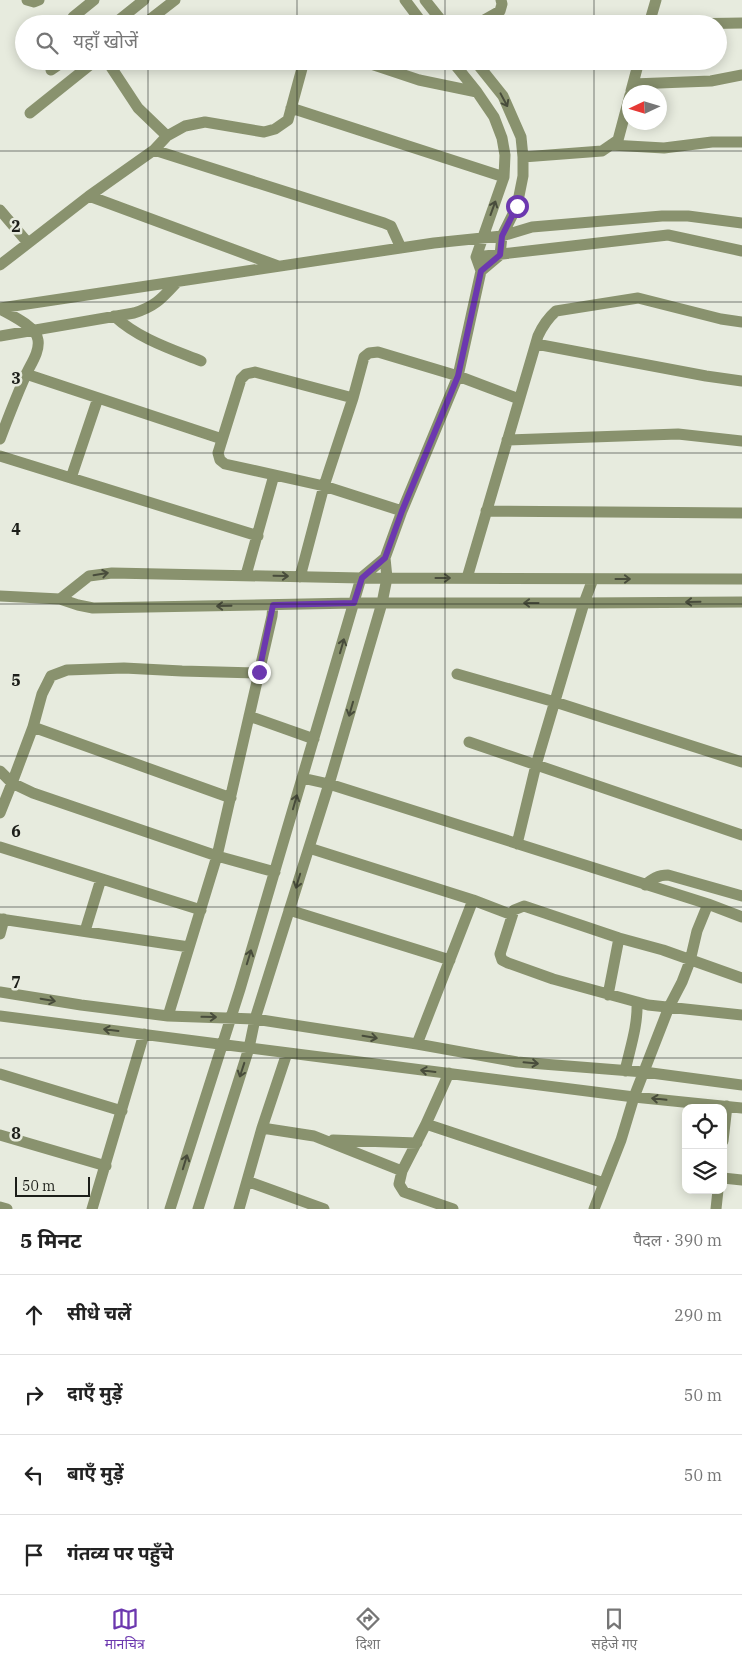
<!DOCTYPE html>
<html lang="hi">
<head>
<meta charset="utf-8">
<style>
  :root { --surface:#fff; --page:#f2f2f2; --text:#222; --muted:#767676; --line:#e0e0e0; --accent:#6c38af }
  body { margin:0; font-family:"IBM Plex Serif","Noto Sans Devanagari",serif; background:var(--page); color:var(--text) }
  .controls { position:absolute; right:15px; bottom:15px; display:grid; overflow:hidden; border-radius:10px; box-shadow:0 2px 12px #0003 }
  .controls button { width:45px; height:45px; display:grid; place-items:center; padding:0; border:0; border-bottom:1px solid var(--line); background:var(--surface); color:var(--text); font:25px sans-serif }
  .compass { position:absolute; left:622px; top:85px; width:45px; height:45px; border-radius:50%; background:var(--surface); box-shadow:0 2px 12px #0003; rotate:266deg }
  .scale { position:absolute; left:15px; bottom:12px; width:75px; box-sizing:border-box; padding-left:5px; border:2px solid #1c1e19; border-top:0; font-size:14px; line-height:18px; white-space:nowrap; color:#1c1e19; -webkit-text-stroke:4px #e7ebde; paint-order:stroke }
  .stop { position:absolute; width:15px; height:15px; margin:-11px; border:4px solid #6c38af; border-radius:50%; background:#fff }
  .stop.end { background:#6c38af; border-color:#fff; box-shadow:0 1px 5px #0008 }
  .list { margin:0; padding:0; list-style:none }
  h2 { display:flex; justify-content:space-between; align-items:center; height:65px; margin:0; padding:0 20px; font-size:21px }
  h2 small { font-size:16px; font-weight:400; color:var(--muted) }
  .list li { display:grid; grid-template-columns:32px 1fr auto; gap:15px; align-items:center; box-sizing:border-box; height:80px; padding:0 20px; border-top:1px solid var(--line) }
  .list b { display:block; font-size:19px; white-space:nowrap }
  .list em { font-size:16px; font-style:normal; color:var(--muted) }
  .icon { flex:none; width:28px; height:28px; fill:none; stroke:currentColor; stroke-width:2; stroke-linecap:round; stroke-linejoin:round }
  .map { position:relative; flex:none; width:742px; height:1209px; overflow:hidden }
  .search { position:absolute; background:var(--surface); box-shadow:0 2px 12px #0003; left:15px; right:15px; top:15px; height:55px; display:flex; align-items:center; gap:12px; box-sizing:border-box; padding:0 18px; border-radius:28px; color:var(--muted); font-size:19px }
  .sheet { height:385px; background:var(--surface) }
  nav { display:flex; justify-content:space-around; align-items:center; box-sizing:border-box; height:70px; border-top:1px solid var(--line); background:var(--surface); font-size:14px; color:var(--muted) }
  nav a { display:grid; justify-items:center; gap:2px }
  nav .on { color:var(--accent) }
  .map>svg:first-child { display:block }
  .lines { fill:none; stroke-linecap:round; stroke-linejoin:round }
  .minor { stroke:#89926e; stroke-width:11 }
  .oneway { stroke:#484c3b }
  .route { stroke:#6c38af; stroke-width:6 }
  .grid { fill:none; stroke:#1c1e19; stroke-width:1; stroke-opacity:0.55 }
  .grid-label { font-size:16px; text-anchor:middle; font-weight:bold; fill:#1c1e19; stroke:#e7ebde; stroke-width:5; stroke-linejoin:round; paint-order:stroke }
</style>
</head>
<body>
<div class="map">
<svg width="742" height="1209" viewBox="0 0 742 1209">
  <rect width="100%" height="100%" fill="#e7ebde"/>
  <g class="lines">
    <!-- minor -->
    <path class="minor" d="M27,0L34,2L39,0
      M405,0L423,24
      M425,0L444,24
      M73,17L94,0
      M114,24L144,0
      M144,24L175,0
      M477,24L500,11L502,4L501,0
      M649,24L656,0
      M681,24L742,23
      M107,61L138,108L167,136
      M362,61L419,80L477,92
      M475,61L503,96L521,137L523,157V176L517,206L502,236L500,255L481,271
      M51,70L64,61
      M633,84L711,81L742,75
      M631,91L639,61
      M291,108L504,177
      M30,113L95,61
      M611,145L664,148L712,142H742
      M154,150L384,223L391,226L401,248
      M523,157L602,151L618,140L630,95
      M89,196L278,266
      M0,210L28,243
      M476,257L668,235L742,251
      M0,265L89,196L154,150L167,136L185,126L205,122L264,132L275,129L288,120L304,61
      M0,308L434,243L502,236L532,227L662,216H688L742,223
      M0,309C11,315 37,327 38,340C40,353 29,366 25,377C16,397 8,418 0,439
      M114,316C139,339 171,349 201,361
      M0,336L134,313C156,306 162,298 177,282
      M536,344L706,376L742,381
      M26,374L222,439
      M353,398L364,357L369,353L378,352L458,376L519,399
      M507,440L678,434L742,441
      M0,456L258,536
      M71,478L98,398
      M486,511L742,513
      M246,575L274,475
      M300,577L324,486L353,398L255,372L246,374L241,379L218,453L220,460L225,464L324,486L402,511
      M467,578L538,336C543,325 548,318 556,311L638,298L721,319L742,322
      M0,596L60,599L78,605L93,608L354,603H584L742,602
      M60,599L89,576L112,573L361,578L742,579
      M457,674L555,702L742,762
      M249,716L314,739
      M33,727L231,798
      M469,742L742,835
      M0,771L12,783L33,727L42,694L51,676L67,670L124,668L182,671L259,673
      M302,778L329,784L708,904L742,917
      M0,813L12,783L33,793L217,856L275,872
      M517,844L536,765L584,603L593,579
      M0,847L201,910
      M309,848L473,900
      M645,885C652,879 658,875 668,875L742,896
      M289,910L450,960
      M0,919L189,947
      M85,931L101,879
      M0,934L4,919
      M742,978L663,950L619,938L524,906L514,910L500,954L502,960L508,963L553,979L648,1005L742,1015
      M0,992L81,1005L168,1016L255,1019L417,1044L517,1062L644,1072L742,1085
      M608,995L619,938
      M0,1016L383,1065L634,1097L742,1108
      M168,1016L217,856L272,616L273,605
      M417,1044L473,900L512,915
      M625,1071C630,1048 638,1026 637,1002
      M449,1073L426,1124L402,1171L399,1184L404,1192L453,1209
      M0,1074L122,1111
      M426,1124L604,1183
      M262,1128L314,1136L402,1171
      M0,1135L106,1166
      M333,1140L417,1143
      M723,1141L727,1106
      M723,1178L742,1180
      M247,1181L324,1209
      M0,1207L7,1209
      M92,1209L144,1034
      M170,1209L240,989L361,578L385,558
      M198,1209L249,1048L255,1019L329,784L382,603L387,578L385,558L402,511L458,376L481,271L476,257L504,177L505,155L502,138L494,117L477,92L452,61
      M239,1209L262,1128L287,1053
      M594,1209L621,1140L634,1097L669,1007L682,982L690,961L697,931L708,904
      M716,1209L718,1190"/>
  </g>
  <!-- one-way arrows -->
  <defs><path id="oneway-shaft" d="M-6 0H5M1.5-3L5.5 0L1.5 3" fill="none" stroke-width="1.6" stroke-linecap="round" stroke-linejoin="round" transform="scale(1.25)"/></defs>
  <g class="oneway">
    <use href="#oneway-shaft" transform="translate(504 100) rotate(62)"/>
    <use href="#oneway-shaft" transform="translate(493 208) rotate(-70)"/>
    <use href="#oneway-shaft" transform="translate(101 574) rotate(-9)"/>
    <use href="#oneway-shaft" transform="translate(281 576) rotate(1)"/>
    <use href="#oneway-shaft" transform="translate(443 578)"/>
    <use href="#oneway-shaft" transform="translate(623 579)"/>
    <use href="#oneway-shaft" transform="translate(693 602) rotate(179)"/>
    <use href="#oneway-shaft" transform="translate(531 603) rotate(-180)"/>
    <use href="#oneway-shaft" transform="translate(224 606) rotate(179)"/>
    <use href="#oneway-shaft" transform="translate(342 646) rotate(-74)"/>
    <use href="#oneway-shaft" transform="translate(351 709) rotate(106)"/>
    <use href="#oneway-shaft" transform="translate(295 802) rotate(-74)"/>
    <use href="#oneway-shaft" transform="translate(298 881) rotate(107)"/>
    <use href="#oneway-shaft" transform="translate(249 957) rotate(-73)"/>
    <use href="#oneway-shaft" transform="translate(48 1000) rotate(10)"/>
    <use href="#oneway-shaft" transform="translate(209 1017) rotate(1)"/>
    <use href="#oneway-shaft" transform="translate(111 1030) rotate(-173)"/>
    <use href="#oneway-shaft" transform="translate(370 1037) rotate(9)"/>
    <use href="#oneway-shaft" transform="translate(531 1063) rotate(5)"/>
    <use href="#oneway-shaft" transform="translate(242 1070) rotate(108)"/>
    <use href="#oneway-shaft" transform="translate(428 1071) rotate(-173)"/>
    <use href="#oneway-shaft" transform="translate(659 1099) rotate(-174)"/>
    <use href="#oneway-shaft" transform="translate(185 1162) rotate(-73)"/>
  </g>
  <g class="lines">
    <!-- route -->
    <path class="route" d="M259,672L273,605L354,603L362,578L385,558L402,511L458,376L481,271L500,255L502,236L517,206"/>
  </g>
  <!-- grid -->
  <path class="grid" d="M148,0V24M297,0V24M445,0V24M594,0V24M148,61V1209M297,61V1209M445,61V1209M594,61V1209M0,151H742M0,302H742M0,453H742M0,604H742M0,756H742M0,907H742M0,1058H742"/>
  <g class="grid-label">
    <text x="16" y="232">2</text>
    <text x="16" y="384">3</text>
    <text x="16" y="535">4</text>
    <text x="16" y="686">5</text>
    <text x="16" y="837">6</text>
    <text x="16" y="988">7</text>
    <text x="16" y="1139">8</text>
  </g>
</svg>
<div class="controls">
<button><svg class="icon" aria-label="locate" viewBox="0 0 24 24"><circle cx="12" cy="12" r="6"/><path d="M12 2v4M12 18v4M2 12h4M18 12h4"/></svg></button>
<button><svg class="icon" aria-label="layers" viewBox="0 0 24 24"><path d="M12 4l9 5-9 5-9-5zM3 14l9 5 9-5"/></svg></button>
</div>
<svg class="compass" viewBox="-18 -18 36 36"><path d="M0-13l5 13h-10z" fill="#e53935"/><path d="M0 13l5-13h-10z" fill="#767676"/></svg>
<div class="scale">50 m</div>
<div class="stop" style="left:517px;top:206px"></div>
<div class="stop end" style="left:259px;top:672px"></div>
<div class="search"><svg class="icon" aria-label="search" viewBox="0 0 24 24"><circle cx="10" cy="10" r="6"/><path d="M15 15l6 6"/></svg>यहाँ खोजें</div>
</div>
<section class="sheet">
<h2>5 मिनट<small>पैदल · 390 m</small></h2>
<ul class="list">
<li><svg class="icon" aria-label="ahead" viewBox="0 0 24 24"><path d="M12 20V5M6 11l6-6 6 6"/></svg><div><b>सीधे चलें</b></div><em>290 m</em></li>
<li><svg class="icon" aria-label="right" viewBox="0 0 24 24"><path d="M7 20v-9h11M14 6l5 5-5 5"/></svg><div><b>दाएँ मुड़ें</b></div><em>50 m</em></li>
<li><svg class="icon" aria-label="left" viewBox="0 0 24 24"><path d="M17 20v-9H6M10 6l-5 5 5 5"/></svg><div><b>बाएँ मुड़ें</b></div><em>50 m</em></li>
<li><svg class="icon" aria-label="arrive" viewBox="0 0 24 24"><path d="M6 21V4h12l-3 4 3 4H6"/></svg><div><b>गंतव्य पर पहुँचे</b></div></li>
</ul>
</section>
<nav>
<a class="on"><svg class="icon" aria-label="map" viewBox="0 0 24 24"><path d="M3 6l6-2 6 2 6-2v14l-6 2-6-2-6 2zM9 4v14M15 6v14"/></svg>मानचित्र</a>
<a><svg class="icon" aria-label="directions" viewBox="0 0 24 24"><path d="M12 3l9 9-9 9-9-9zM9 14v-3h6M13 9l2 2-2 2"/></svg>दिशा</a>
<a><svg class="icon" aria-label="saved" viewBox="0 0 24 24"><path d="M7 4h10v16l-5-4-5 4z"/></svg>सहेजे गए</a>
</nav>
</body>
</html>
